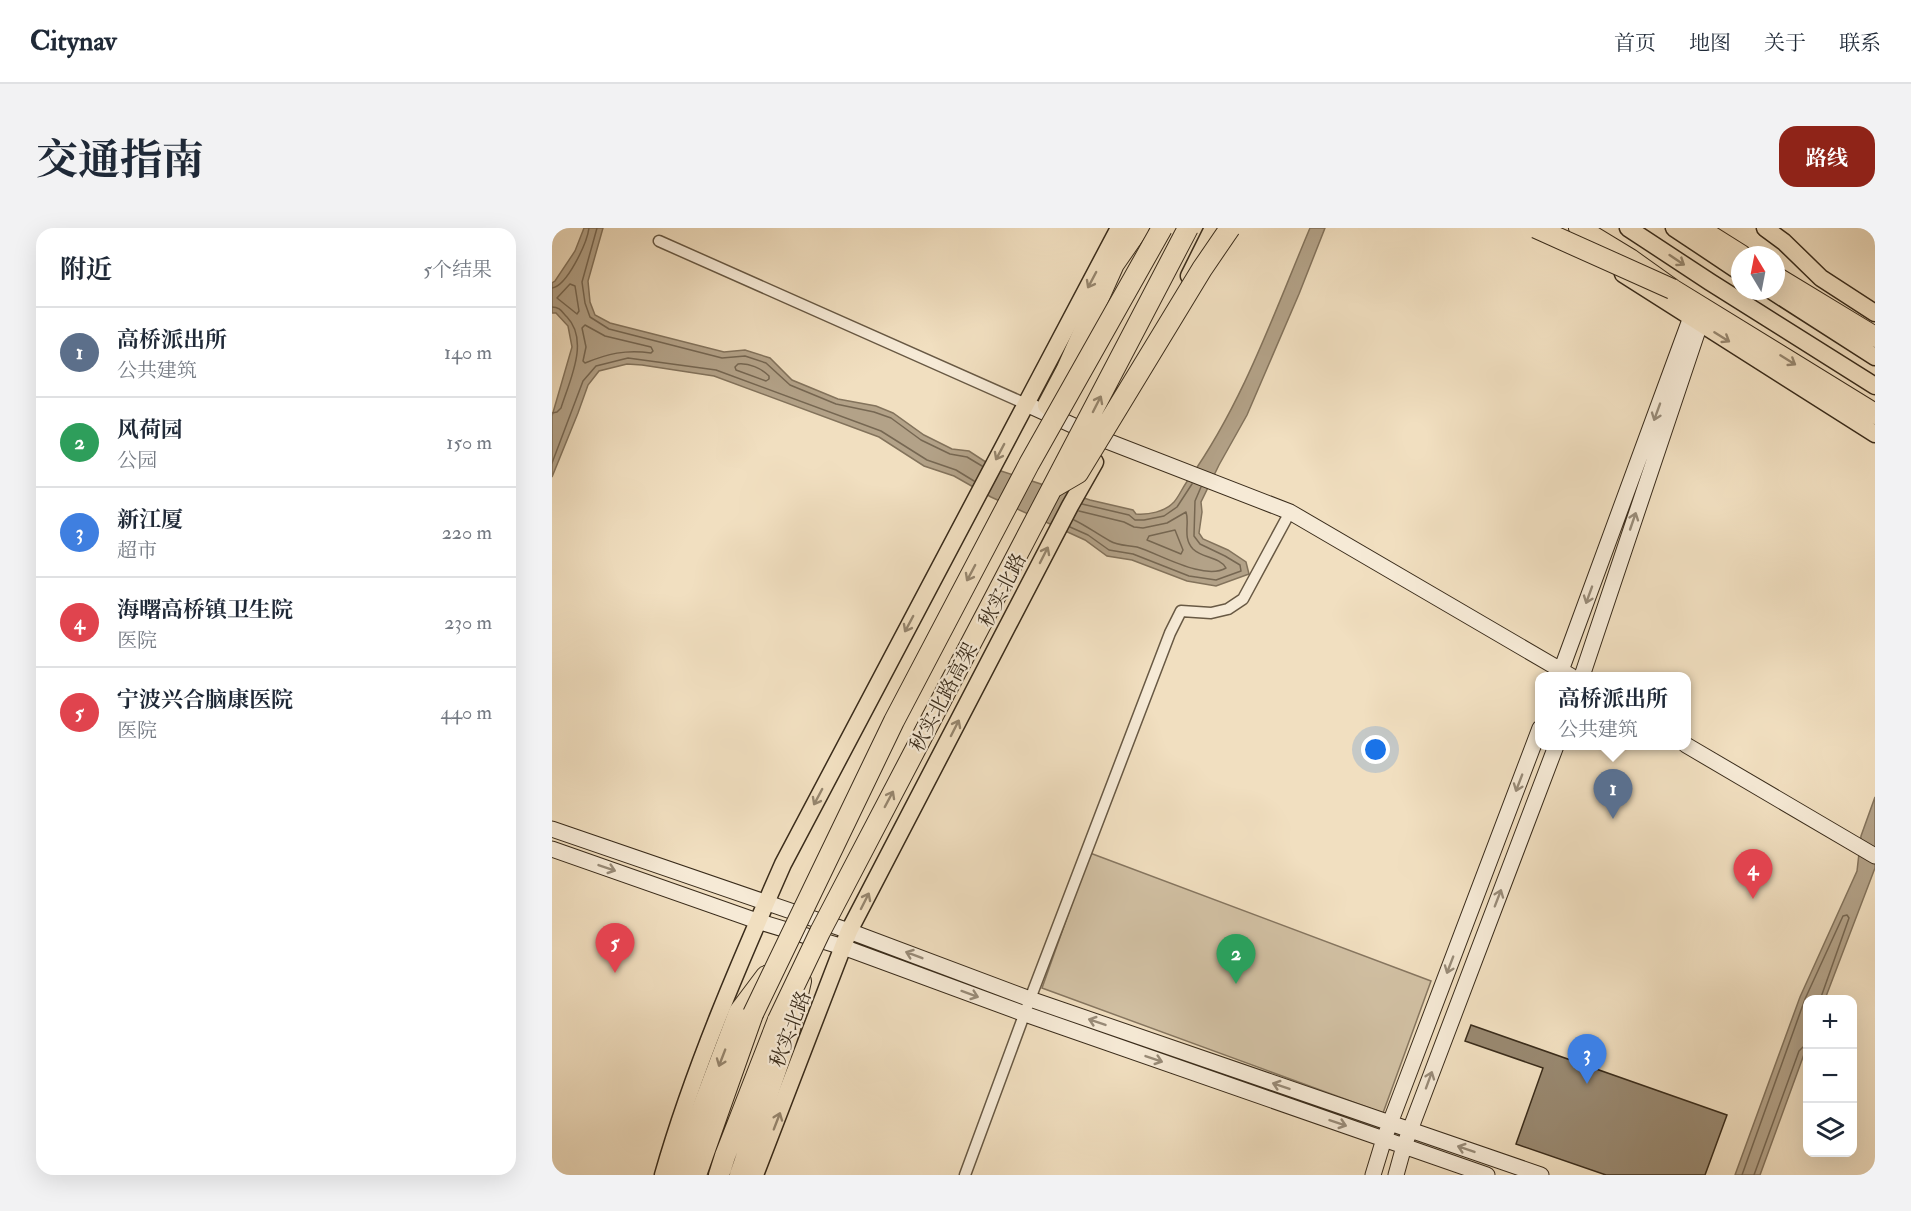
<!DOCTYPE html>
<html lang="zh">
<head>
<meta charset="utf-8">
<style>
  :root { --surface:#fff; --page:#f2f2f3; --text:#1f2937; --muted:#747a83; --line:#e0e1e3; --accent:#8f2418 }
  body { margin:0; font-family:"IM FELL Double Pica","Noto Serif SC",serif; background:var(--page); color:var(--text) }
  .controls { position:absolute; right:18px; bottom:18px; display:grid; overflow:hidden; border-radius:12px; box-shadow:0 6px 24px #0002 }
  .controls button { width:54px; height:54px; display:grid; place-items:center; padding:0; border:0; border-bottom:2px solid var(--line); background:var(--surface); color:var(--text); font:30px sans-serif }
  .compass { position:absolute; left:1179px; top:18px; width:54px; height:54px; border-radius:50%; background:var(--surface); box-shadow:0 6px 24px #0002; rotate:350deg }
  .you { position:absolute; left:824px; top:522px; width:21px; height:21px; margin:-15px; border:4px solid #fff; border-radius:50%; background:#1a73e8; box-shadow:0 0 0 9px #1a73e833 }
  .badge { display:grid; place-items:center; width:39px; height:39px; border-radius:50%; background:var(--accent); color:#fff; font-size:20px; font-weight:700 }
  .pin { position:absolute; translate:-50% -50px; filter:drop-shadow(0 2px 3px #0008) }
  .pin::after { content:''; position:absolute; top:32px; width:21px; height:18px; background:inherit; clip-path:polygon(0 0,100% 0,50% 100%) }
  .popup { position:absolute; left:983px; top:444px; width:156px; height:78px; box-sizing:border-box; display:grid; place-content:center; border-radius:12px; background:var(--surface); filter:drop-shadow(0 2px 4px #0005); font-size:20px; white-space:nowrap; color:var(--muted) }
  .popup b { font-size:22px; color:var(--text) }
  .popup::after { content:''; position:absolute; left:50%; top:100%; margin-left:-12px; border:12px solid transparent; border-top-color:var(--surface) }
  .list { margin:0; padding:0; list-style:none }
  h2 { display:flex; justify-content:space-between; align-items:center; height:78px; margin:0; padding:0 24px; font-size:26px }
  h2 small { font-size:20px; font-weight:400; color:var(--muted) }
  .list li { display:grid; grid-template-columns:39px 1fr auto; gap:18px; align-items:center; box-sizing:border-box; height:90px; padding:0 24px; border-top:2px solid var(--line) }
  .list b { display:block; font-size:22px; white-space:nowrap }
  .list p { margin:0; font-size:20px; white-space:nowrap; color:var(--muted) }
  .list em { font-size:20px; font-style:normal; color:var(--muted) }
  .icon { flex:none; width:33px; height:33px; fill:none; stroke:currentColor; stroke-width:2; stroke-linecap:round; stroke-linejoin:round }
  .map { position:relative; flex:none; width:1323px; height:947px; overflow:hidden; border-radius:18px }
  header { display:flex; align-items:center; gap:36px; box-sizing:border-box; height:84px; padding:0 30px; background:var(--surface); border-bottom:2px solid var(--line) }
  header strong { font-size:28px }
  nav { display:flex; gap:33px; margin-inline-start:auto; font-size:21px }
  .intro { display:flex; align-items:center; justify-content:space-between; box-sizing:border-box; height:144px; padding:0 36px }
  h1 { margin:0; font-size:42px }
  .button { padding:15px 27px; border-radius:18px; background:var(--accent); color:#fff; font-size:21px; font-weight:700 }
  main { display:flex; gap:36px; padding:0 36px }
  aside { flex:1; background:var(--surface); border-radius:18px; box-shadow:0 6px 24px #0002 }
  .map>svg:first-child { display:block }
  .green { fill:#d2c1a4; stroke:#867660; stroke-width:1.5 }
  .water { fill:#b3a288; stroke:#83735c; stroke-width:1.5 }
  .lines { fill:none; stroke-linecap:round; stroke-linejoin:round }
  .shore { stroke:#766752; stroke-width:1.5 }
  .building { fill:#998971; stroke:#3a2c1b; stroke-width:1.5 }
  .street-casing { stroke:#685944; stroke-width:13 }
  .secondary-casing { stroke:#3a2c1b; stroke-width:17 }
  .primary-casing { stroke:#3a2c1b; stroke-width:19 }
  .highway-casing { stroke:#3a2c1b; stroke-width:22 }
  .street { stroke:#f6ead6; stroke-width:10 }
  .secondary { stroke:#f6ead6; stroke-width:15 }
  .primary { stroke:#f1dfc0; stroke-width:16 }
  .highway { stroke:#f1dfc0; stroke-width:20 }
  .highway-bridge-casing { stroke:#3a2c1b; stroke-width:22; stroke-linecap:butt }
  .highway-bridge { stroke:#f1dfc0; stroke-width:20 }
  .oneway { stroke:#96866e }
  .oneway2 { stroke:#988b78 }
  .labels { text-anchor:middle; stroke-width:4.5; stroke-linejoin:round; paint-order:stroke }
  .street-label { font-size:20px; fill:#3a2c1b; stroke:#f6ead6 }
</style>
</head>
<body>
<header>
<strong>Citynav</strong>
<nav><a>首页</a><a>地图</a><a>关于</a><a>联系</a></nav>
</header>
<div class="intro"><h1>交通指南</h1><a class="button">路线</a></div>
<main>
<aside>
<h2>附近<small>5个结果</small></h2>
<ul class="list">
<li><span class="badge" style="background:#5c6f8a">1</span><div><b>高桥派出所</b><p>公共建筑</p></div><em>140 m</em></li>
<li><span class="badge" style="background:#2e9e5b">2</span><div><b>风荷园</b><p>公园</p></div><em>150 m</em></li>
<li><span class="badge" style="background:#3f7fe0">3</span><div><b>新江厦</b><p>超市</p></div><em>220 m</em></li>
<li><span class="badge" style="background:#e0444e">4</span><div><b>海曙高桥镇卫生院</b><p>医院</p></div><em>230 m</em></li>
<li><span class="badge" style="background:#e0444e">5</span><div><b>宁波兴合脑康医院</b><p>医院</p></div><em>440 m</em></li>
</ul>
</aside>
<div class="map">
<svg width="1323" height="947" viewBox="0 0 1323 947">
  <rect width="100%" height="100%" fill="#f1dfc0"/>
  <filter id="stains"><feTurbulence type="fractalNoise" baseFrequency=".00333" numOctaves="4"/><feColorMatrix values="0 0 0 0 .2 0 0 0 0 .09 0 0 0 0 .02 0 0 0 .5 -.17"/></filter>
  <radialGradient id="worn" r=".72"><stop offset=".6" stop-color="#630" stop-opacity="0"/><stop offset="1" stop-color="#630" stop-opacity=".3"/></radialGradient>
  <!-- green -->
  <path class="green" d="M538,625L879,753L831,885L490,760Z"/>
  <!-- water -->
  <path class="water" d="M32,0H51L36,53L38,74L43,87L58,95L172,124L193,122L218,130L240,152L286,171L324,178L341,185L372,207L400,221L417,223L446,242L538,272L581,282L584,286C596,287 613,284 622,274C628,267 631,258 637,251C691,175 722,85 758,0H773L747,66L695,187L667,237L649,274L650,284L647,305L651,311L676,322L694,334L697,346L664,358L635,353L580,332L555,328L533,312L439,269L402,248L372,238L327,209L162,148L90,137L75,136L47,143L36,157L26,185L0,249V188L20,119L16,98L4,85H0V55L3,53L23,23Z
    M1323,569V640L1273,771L1256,772L1255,818L1208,947H1183L1248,769L1305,643L1309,608Z"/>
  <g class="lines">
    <!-- shore -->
    <path class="shore" d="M45,0L30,54L33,75L38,89L57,101L170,130L193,128L214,135L238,157L284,176L322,184L339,190L369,212L398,226L415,229L430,238
      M18,56L23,58L27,83L25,86L5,70Z
      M0,60C15,58 35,15 37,0
      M0,79C8,79 10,84 15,89C38,113 17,154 9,180L5,184L0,185
      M33,97L53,108L99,119L101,123L99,125C74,121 55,126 33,135L31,133L34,119L30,100Z
      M186,136C197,135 209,140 217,148V151L214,153L184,142L183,139Z
      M0,235L31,153L44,138L76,130L164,142L329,203L375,232L404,242L422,253
      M530,276L577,287L583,292H592L612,288L625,279L640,256
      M522,292C535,298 545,306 558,313C566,318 577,317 585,319C608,326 652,353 674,340C668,329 650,330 641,321C630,309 638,295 634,284L615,295L591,300L582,299L572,294L527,283
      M518,299L536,307L557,322L581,326L637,348L664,352L689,343L688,337L673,328L648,316L642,308L643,273L649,259
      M623,302L631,322L629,326L595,312L597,308Z
      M1190,947L1253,771L1291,688L1295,687L1297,690L1268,772
      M1202,947L1247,823L1251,819H1256"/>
  </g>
  <!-- building -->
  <path class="building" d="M919,797L1175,887L1153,947H1054L964,916L991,840L913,813Z"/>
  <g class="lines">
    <!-- street casing -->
    <g class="street-casing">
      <path id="street" d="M107,13L474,176
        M413,947L478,771L618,405L629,383L659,385L676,381L691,371L738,284"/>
    </g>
    <!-- secondary casing -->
    <g class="secondary-casing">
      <path id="secondary" d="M474,176L555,213L738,284L1019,448
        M1007,448L1139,89
        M1030,448L1148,96
        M1134,517L1323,628
        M0,601L297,703L478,771L989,947
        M0,621L205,693L291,719L473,786L935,947
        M821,947L832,911L988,500
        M844,947L852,918L1004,518"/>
    </g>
    <!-- primary casing -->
    <g class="primary-casing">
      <path id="primary" d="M1076,0L1158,54L1323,158
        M1122,0L1188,44
        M1213,0L1232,14L1269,50L1323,85
        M1071,46L1323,206
        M637,48L661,0
        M1220,63L1323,129
        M111,947C141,842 187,736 231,636L567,0
        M203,947L297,703L518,278L543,234"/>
    </g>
    <!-- highway casing -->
    <g class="highway-casing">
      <path id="highway" d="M1027,0L1078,31L1120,61L1323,186
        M1146,0L1189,27
        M1224,49L1323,109
        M496,177L514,143L562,36L587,0
        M125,947L187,784L214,748
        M144,947L201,786
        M167,947L173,928L226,792
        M188,947L238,801L249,753"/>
    </g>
    <!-- street -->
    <use href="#street" class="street"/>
    <!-- secondary -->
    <use href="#secondary" class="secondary"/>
    <!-- primary -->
    <use href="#primary" class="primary"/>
    <!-- highway -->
    <use href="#highway" class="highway"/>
    <!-- highway-bridge casing -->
    <g class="highway-bridge-casing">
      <path id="highway-bridge" d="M984,0L1120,61
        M502,259L526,245L650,41L678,0
        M201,786L342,493L477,236L610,0
        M226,792L268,704L636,0"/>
    </g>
    <!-- highway-bridge -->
    <use href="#highway-bridge" class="highway-bridge"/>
  </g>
  <!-- one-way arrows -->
  <defs><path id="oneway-shaft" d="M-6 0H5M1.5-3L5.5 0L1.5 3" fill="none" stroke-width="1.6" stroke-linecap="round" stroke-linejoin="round" transform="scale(1.5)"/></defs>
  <g class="oneway">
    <use href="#oneway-shaft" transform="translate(1125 32) rotate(34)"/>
    <use href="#oneway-shaft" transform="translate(540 52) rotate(118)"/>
    <use href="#oneway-shaft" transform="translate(1170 109) rotate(32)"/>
    <use href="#oneway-shaft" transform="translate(1236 132) rotate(32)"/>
    <use href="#oneway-shaft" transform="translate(545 176) rotate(-63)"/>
    <use href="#oneway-shaft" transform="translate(448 224) rotate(118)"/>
    <use href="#oneway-shaft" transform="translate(492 327) rotate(-63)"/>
    <use href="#oneway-shaft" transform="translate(419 345) rotate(118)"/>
    <use href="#oneway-shaft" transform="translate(357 396) rotate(118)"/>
    <use href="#oneway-shaft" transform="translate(403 500) rotate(-63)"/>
    <use href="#oneway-shaft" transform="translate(266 569) rotate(118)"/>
    <use href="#oneway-shaft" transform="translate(337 571) rotate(-62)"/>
    <use href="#oneway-shaft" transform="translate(313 673) rotate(-63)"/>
    <use href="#oneway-shaft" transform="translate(170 830) rotate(111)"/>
    <use href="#oneway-shaft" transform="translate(225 893) rotate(-69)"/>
  </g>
  <g class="oneway2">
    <use href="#oneway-shaft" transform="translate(1105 184) rotate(110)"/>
    <use href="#oneway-shaft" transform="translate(1081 293) rotate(-71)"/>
    <use href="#oneway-shaft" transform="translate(1037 367) rotate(110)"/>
    <use href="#oneway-shaft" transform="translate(967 555) rotate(111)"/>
    <use href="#oneway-shaft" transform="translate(55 640) rotate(19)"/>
    <use href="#oneway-shaft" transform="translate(946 670) rotate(-69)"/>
    <use href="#oneway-shaft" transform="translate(362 727) rotate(-159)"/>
    <use href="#oneway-shaft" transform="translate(898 737) rotate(111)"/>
    <use href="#oneway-shaft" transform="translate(418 766) rotate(20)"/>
    <use href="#oneway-shaft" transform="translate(545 794) rotate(-161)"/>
    <use href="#oneway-shaft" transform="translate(602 831) rotate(19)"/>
    <use href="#oneway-shaft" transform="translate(877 852) rotate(-70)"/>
    <use href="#oneway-shaft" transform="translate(729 858) rotate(-161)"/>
    <use href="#oneway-shaft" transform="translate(786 895) rotate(19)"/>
    <use href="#oneway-shaft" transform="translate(914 921) rotate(-161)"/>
  </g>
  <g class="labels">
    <!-- street labels -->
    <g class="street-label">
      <text transform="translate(450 362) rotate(-63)" y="7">秋实北路</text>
      <text transform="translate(391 469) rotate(-62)" y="7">秋实北路高架</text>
      <text transform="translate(238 801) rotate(-69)" y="7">秋实北路</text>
    </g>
  </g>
  <rect width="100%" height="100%" filter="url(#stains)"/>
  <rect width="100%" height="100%" fill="url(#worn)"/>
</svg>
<div class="controls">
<button>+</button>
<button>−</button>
<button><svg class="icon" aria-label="layers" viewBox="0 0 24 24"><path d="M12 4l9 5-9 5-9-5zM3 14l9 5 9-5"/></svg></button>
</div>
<svg class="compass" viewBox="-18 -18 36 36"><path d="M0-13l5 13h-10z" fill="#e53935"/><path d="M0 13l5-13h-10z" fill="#747a83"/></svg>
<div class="you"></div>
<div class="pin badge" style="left:1061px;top:591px;background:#5c6f8a">1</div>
<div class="popup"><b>高桥派出所</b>公共建筑</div>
<div class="pin badge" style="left:684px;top:756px;background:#2e9e5b">2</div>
<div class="pin badge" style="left:1035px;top:856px;background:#3f7fe0">3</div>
<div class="pin badge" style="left:1201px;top:671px;background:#e0444e">4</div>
<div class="pin badge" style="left:63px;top:745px;background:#e0444e">5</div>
</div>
</main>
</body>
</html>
